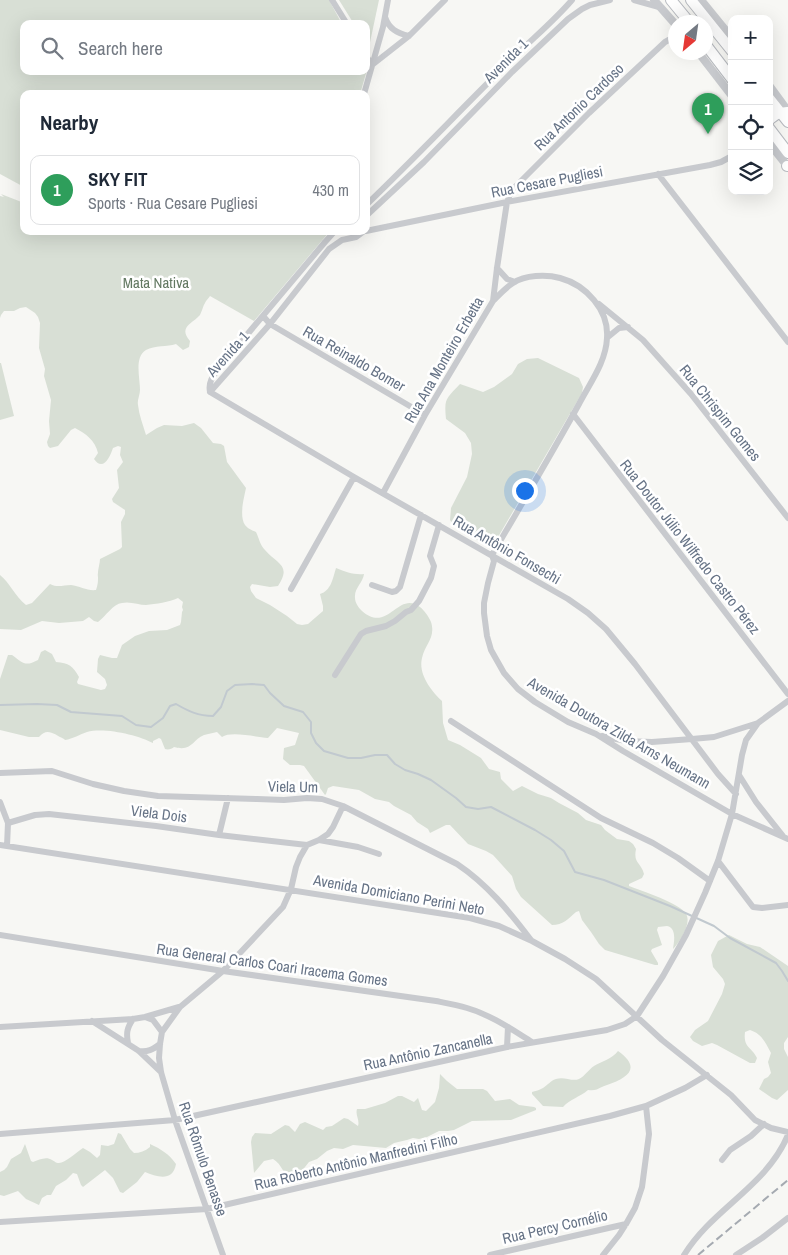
<!DOCTYPE html>
<html lang="en">
<head>
<meta charset="utf-8">
<style>
  :root { --surface:#fff; --page:#f2f2f3; --text:#1f2937; --muted:#747a83; --line:#e0e1e3; --accent:#0f766e }
  body { margin:0; font-family:"Archivo Narrow",sans-serif; background:var(--page); color:var(--text) }
  .controls { position:absolute; right:15px; top:15px; display:grid; overflow:hidden; border-radius:10px; box-shadow:0 5px 20px #0002 }
  .controls button { width:45px; height:45px; display:grid; place-items:center; padding:0; border:0; border-bottom:1px solid var(--line); background:var(--surface); color:var(--text); font:25px sans-serif }
  .compass { position:absolute; left:668px; top:15px; width:45px; height:45px; border-radius:50%; background:var(--surface); box-shadow:0 5px 20px #0002; rotate:209deg }
  .you { position:absolute; left:524px; top:490px; width:18px; height:18px; margin:-12px; border:4px solid #fff; border-radius:50%; background:#1a73e8; box-shadow:0 0 0 8px #1a73e833 }
  .badge { display:grid; place-items:center; width:32px; height:32px; border-radius:50%; background:var(--accent); color:#fff; font-size:16px; font-weight:700 }
  .pin { position:absolute; translate:-50% -41px; filter:drop-shadow(0 1px 2px #0008) }
  .pin::after { content:''; position:absolute; top:26px; width:18px; height:15px; background:inherit; clip-path:polygon(0 0,100% 0,50% 100%) }
  .list { margin:0; padding:0; list-style:none }
  h2 { display:flex; justify-content:space-between; align-items:center; height:65px; margin:0; padding:0 20px; font-size:21px }
  h2 small { font-size:16px; font-weight:400; color:var(--muted) }
  .list li { display:grid; grid-template-columns:32px 1fr auto; gap:15px; align-items:center; box-sizing:border-box; height:70px; margin:0 10px 10px; padding:0 10px; border:1px solid var(--line); border-radius:10px }
  .list b { display:block; font-size:19px; white-space:nowrap }
  .list p { margin:0; font-size:16px; white-space:nowrap; color:var(--muted) }
  .list em { font-size:16px; font-style:normal; color:var(--muted) }
  .icon { flex:none; width:28px; height:28px; fill:none; stroke:currentColor; stroke-width:2; stroke-linecap:round; stroke-linejoin:round }
  .map { position:relative; flex:none; width:788px; height:1255px; overflow:hidden }
  .search { position:absolute; background:var(--surface); box-shadow:0 5px 20px #0002; left:20px; top:20px; width:350px; height:55px; display:flex; align-items:center; gap:12px; box-sizing:border-box; padding:0 18px; border-radius:10px; color:var(--muted); font-size:19px }
  .panel { position:absolute; background:var(--surface); box-shadow:0 5px 20px #0002; left:20px; top:90px; width:350px; height:145px; border-radius:10px }
  .map>svg:first-child { display:block }
  .green { fill:#d8dfd5 }
  .lines { fill:none; stroke-linecap:round; stroke-linejoin:round }
  .stream { stroke:#c1c9cf; stroke-width:2 }
  .primary-casing { stroke:#b8bbc0; stroke-width:12 }
  .minor { stroke:#c8cace; stroke-width:6 }
  .tertiary { stroke:#c8cace; stroke-width:8 }
  .primary { stroke:#fff; stroke-width:10 }
  .rail { stroke:#a5aab1; stroke-width:2; stroke-dasharray:8 4; stroke-linecap:butt }
  .labels { text-anchor:middle; stroke-width:5; stroke-linejoin:round; paint-order:stroke }
  .street-label { font-size:15px; fill:#667386; stroke:#fff }
  .park-label { font-size:15px; fill:#627861; stroke:#fff }
</style>
</head>
<body>
<div class="map">
<svg width="788" height="1255" viewBox="0 0 788 1255">
  <rect width="100%" height="100%" fill="#f7f7f4"/>
  <!-- green -->
  <path class="green" d="M0,0H329L342,24H24V71H366V69L367,70L360,94H24V187L0,174Z
    M339,0H379L369,47L366,42V24H354Z
    M1,194L24,203V231H330L254,321L210,296C209,298 206,300 205,303C203,306 202,311 200,315C192,324 178,327 190,341L189,347L183,350L176,344C167,347 155,345 146,350C134,357 140,378 140,390C140,395 137,400 138,405C139,415 143,425 146,435L157,428L164,425L182,426L194,423L201,428L213,443L221,444L224,446L227,462L246,488C244,498 239,516 245,525C248,529 252,530 256,532C259,538 260,545 265,550C277,564 292,565 278,586L270,587L252,584L250,587L251,591L256,598L270,605L287,616L297,624L302,625L308,624L323,611V606L320,594C331,591 333,578 336,568C346,572 354,575 364,574C363,583 354,588 355,598C355,603 359,608 362,611C388,634 398,590 420,607C424,610 429,617 431,622C436,638 425,644 422,658C418,674 431,691 442,701L443,723L448,740L460,745L481,758L489,769L500,772L501,779L513,791L522,786L538,794L551,798L559,803L578,813L586,820L601,825L605,830L617,839L629,841L633,844L636,849C633,864 641,862 644,874L642,878L629,884V886C642,891 680,903 686,914C692,923 680,942 673,949C674,942 677,928 667,926C664,926 661,927 658,927L657,930L662,945L652,949L651,951L658,963V965H655L605,950L599,944L591,932L582,920L579,911L576,912C568,919 563,925 552,925L521,897L516,889L512,876L493,855L486,851L468,844L450,825H446L430,833L428,829L417,822L411,815L394,806L389,802L375,799L359,790L333,786L328,788L326,794L325,795L304,766L300,765H290L283,759L284,748L295,745L299,733L277,728L268,738C255,737 231,731 222,737L217,732C213,733 208,734 204,735C192,740 192,752 174,747C172,749 168,750 165,749L161,739L159,738L153,741V743C138,735 104,727 87,732C80,734 73,739 65,740L64,739C54,734 47,727 39,737H29L0,730V679L8,655H12C23,663 25,667 38,660L41,652L45,650L52,654L56,662C69,663 73,666 79,677L77,682L78,684L101,690L105,689L107,685L105,679L97,672L98,659L100,655L112,658H117L122,645L135,636L149,631L167,630L180,625L181,622L182,612L183,610L182,607L183,602L178,598C169,602 156,604 146,605C139,605 130,601 122,603C113,604 106,616 98,622L94,621L89,617L83,621L59,623L42,621L21,630L0,629V575C10,583 15,596 26,605L32,603L50,584C58,588 63,585 71,585C80,586 87,591 96,590C98,584 98,582 98,577C97,572 100,564 100,559L120,549L122,547L121,522L125,514V510L113,502L112,499L119,488L117,470L123,462L120,455L121,447L118,446L113,448C110,457 103,472 94,459L98,453C95,440 86,434 75,428L71,430L58,446L50,448L48,446L47,442L50,434L49,421L51,400L44,376L45,369L39,348L40,323L38,317L35,313L26,307L20,308L14,311H4L1,315L0,318V196L4,197Z
    M538,358L579,378L583,387L582,393L494,544L487,546L464,532L452,523L450,520L451,508L467,477L472,454L471,443L465,433L446,419C444,398 446,399 460,384L483,392L494,387L512,374L518,364L527,359Z
    M0,363H1L14,416L0,420Z
    M729,935L747,944L760,947L788,966V1037L784,1043V1049L788,1057V1090L777,1100L772,1098L759,1089L764,1079L768,1077L771,1073L768,1062L771,1053C765,1042 762,1034 750,1030L745,1032C743,1048 752,1047 757,1058L755,1063H750L717,1045L712,1043L702,1046L693,1041L690,1037L695,1030L708,1021L722,994L725,984L723,979L713,967L711,955L718,941Z
    M618,1051C642,1068 628,1078 607,1085C597,1088 599,1091 588,1090C580,1097 570,1099 563,1107L543,1106L532,1094V1092C535,1091 540,1090 543,1088C548,1085 550,1081 556,1079C564,1076 572,1082 579,1079C585,1076 589,1069 594,1066C602,1061 612,1059 618,1051Z
    M440,1074L447,1081L457,1089H483L487,1091L495,1101L510,1099L519,1105L534,1107L536,1108V1110L511,1120L472,1121L454,1130L448,1131H439L427,1137L419,1139L413,1138L407,1140L394,1143L386,1148L353,1145L343,1149L334,1148L327,1151L317,1159L309,1162L301,1172H291V1176L294,1181L293,1182C284,1176 282,1164 273,1159L264,1161L254,1173L251,1142L252,1137L255,1133L271,1134L285,1125L289,1126L295,1132L300,1124L305,1122L323,1130L326,1127L332,1126L344,1118L348,1119L358,1126C360,1120 355,1115 357,1109H365L385,1103L398,1096H402L414,1102L418,1098L422,1110L426,1111L435,1102L439,1088Z
    M118,1133L121,1134L130,1149L134,1153C140,1153 145,1151 150,1147V1144C161,1149 169,1154 176,1164C173,1182 157,1177 145,1172L137,1182L123,1193L120,1192L113,1178L105,1170L83,1187L81,1185L77,1174L73,1173L66,1180L56,1186L51,1195H47L42,1198L39,1205L26,1199L18,1191L4,1196L0,1195V1172L4,1170L7,1167L11,1159L21,1153L25,1144L31,1161L33,1162C39,1160 46,1156 52,1160C56,1162 55,1163 59,1163C65,1163 77,1152 83,1148L90,1152L97,1158L100,1155L101,1145L108,1146L114,1144Z"/>
  <g class="lines">
    <!-- stream -->
    <path class="stream" d="M0,705L37,704L57,705L71,712L122,716L136,725L151,727L163,718L170,706L176,704C188,711 198,716 213,716L221,707L227,691L235,685L252,684L264,685L270,693L284,706L303,712L311,722V733L316,743L324,751L348,758H361L375,755H387L395,764L405,770L418,774L431,780L456,798L466,807L478,809L491,807L535,830L551,840L564,851L575,872L604,880L670,906L714,926L730,938L776,963L782,971L788,981"/>
    <!-- primary casing -->
    <g class="primary-casing">
      <path id="primary" d="M671,0L689,22
        M691,0L732,51
        M706,45L732,79
        M769,98L788,122
        M769,120C775,115 779,112 787,112
        M769,128L788,153
        M787,166H788"/>
    </g>
    <!-- minor -->
    <path class="minor" d="M332,0L347,24
      M634,0L659,7
      M385,17C389,29 397,33 409,36
      M366,56L372,65
      M372,65L409,36L445,0
      M364,94L383,27L388,0
      M658,174L788,342
      M366,205C416,157 463,107 512,59C532,39 554,21 572,0
      M366,217L367,215L424,162L512,72L568,19L582,9L590,5L610,0
      M366,231L507,202L710,165L721,162L732,156
      M497,268L507,279L515,282
      M493,301C499,295 505,288 513,283C525,275 546,274 560,278C586,285 609,310 607,338C606,362 590,383 579,404C551,455 521,505 492,555L494,561L488,583L484,603V613L487,636L491,650L504,673L518,689L535,702L568,722L596,734L623,751L732,814L788,839
      M599,304L643,340L691,394L788,518
      M263,316L270,324L425,415
      M608,337L619,328L628,327
      M210,392L354,477L568,599L588,613L606,629L635,664L718,774L736,794
      M210,392L270,324L329,249L342,240L356,237L364,231
      M210,392C208,382 213,376 219,368L325,242L335,231
      M573,414L788,694
      M383,493L425,415L493,301L497,268L507,202L511,192L515,187L589,113L665,42L676,36
      M372,585L392,592L396,591L400,587L421,515
      M291,589L354,477
      M335,675L361,634L366,631L386,626L395,621L406,612L411,610L419,601L431,578L434,566L430,556L439,525
      M451,721L601,818L653,843L678,858L710,881
      M602,736L626,741L652,742L692,739L714,737L758,723
      M0,773L52,771L93,784L124,791L158,796L257,799L284,800L307,798L322,799L343,806L457,864C487,884 509,911 531,940
      M739,775L756,802L783,836
      M0,802L8,823L7,846
      M8,823L35,815L49,814L156,826L219,835L307,845
      M219,835L228,798
      M319,840L358,847L379,854
      M0,845L470,918L499,926L532,941L565,959L596,979L662,1040L731,1095L755,1120L771,1128L788,1132
      M718,861L753,907L762,908L788,905
      M0,935L223,971L436,1001C446,1003 457,1005 467,1008C491,1015 511,1029 532,1042
      M145,1017L153,1020L162,1032
      M92,1021L139,1051L161,1072
      M0,1027L133,1019L145,1017L179,1007
      M128,1043C126,1033 127,1028 133,1019
      M507,1047L508,1027
      M139,1051C148,1052 152,1050 160,1044
      M0,1134L175,1120L507,1047L607,1030L625,1024L637,1016L663,976L686,935L705,893L718,861L732,814L742,755L746,740L758,723L788,701
      M722,1160L730,1150L751,1136L764,1124
      M0,1222L207,1209L610,1116L646,1106L685,1088L707,1075
      M223,1255L175,1120L161,1072L159,1058L160,1044L162,1032L180,1007L223,971L283,907L291,889L296,867L300,857L307,845L319,840L328,834L333,827L343,806
      M490,1255L626,1224
      M603,1255L619,1235L626,1224L635,1208L642,1187L649,1134L646,1106
      M684,1255C713,1208 766,1187 788,1135
      M736,1255L762,1238L788,1218"/>
    <!-- tertiary -->
    <path class="tertiary" d="M654,0L676,25
      M701,0L732,38
      M698,52L732,96
      M769,85L788,111
      M769,143L788,167"/>
    <!-- primary -->
    <use href="#primary" class="primary"/>
    <!-- rail -->
    <path class="rail" d="M698,1255L788,1180"/>
  </g>
  <g class="labels">
    <!-- street labels -->
    <g class="street-label">
      <text transform="translate(506 61) rotate(-45)" y="5">Avenida 1</text>
      <text transform="translate(579 107) rotate(-44)" y="5">Rua Antonio Cardoso</text>
      <text transform="translate(547 182) rotate(-11)" y="5">Rua Cesare Pugliesi</text>
      <text transform="translate(228 354) rotate(-48)" y="5">Avenida 1</text>
      <text transform="translate(354 359) rotate(30)" y="5">Rua Reinaldo Bomer</text>
      <text transform="translate(444 360) rotate(-60)" y="5">Rua Ana Monteiro Erbetta</text>
      <text transform="translate(720 413) rotate(51)" y="5">Rua Chrispim Gomes</text>
      <text transform="translate(690 547) rotate(52)" y="5">Rua Doutor Júlio Wilfredo Castro Pérez</text>
      <text transform="translate(507 550) rotate(30)" y="5">Rua Antônio Fonsechi</text>
      <text transform="translate(619 733) rotate(30)" y="5">Avenida Doutora Zilda Arns Neumann</text>
      <text transform="translate(293 787) rotate(1)" y="5">Viela Um</text>
      <text transform="translate(159 814) rotate(7)" y="5">Viela Dois</text>
      <text transform="translate(399 895) rotate(10)" y="5">Avenida Domiciano Perini Neto</text>
      <text transform="translate(272 965) rotate(8)" y="5">Rua General Carlos Coari Iracema Gomes</text>
      <text transform="translate(428 1052) rotate(-12)" y="5">Rua Antônio Zancanella</text>
      <text transform="translate(203 1159) rotate(71)" y="5">Rua Rômulo Benasse</text>
      <text transform="translate(356 1162) rotate(-13)" y="5">Rua Roberto Antônio Manfredini Filho</text>
      <text transform="translate(555 1227) rotate(-13)" y="5">Rua Percy Cornélio</text>
    </g>
    <!-- park labels -->
    <g class="park-label">
      <text x="156" y="288">Mata Nativa</text>
    </g>
  </g>
</svg>
<div class="controls">
<button>+</button>
<button>−</button>
<button><svg class="icon" aria-label="locate" viewBox="0 0 24 24"><circle cx="12" cy="12" r="6"/><path d="M12 2v4M12 18v4M2 12h4M18 12h4"/></svg></button>
<button><svg class="icon" aria-label="layers" viewBox="0 0 24 24"><path d="M12 4l9 5-9 5-9-5zM3 14l9 5 9-5"/></svg></button>
</div>
<svg class="compass" viewBox="-18 -18 36 36"><path d="M0-13l5 13h-10z" fill="#e53935"/><path d="M0 13l5-13h-10z" fill="#747a83"/></svg>
<div class="you"></div>
<div class="pin badge" style="left:708px;top:134px;background:#2e9e5b">1</div>
<div class="search"><svg class="icon" aria-label="search" viewBox="0 0 24 24"><circle cx="10" cy="10" r="6"/><path d="M15 15l6 6"/></svg>Search here</div>
<section class="panel">
<h2>Nearby<small></small></h2>
<ul class="list">
<li><span class="badge" style="background:#2e9e5b">1</span><div><b>SKY FIT</b><p>Sports · Rua Cesare Pugliesi</p></div><em>430 m</em></li>
</ul>
</section>
</div>
</body>
</html>
